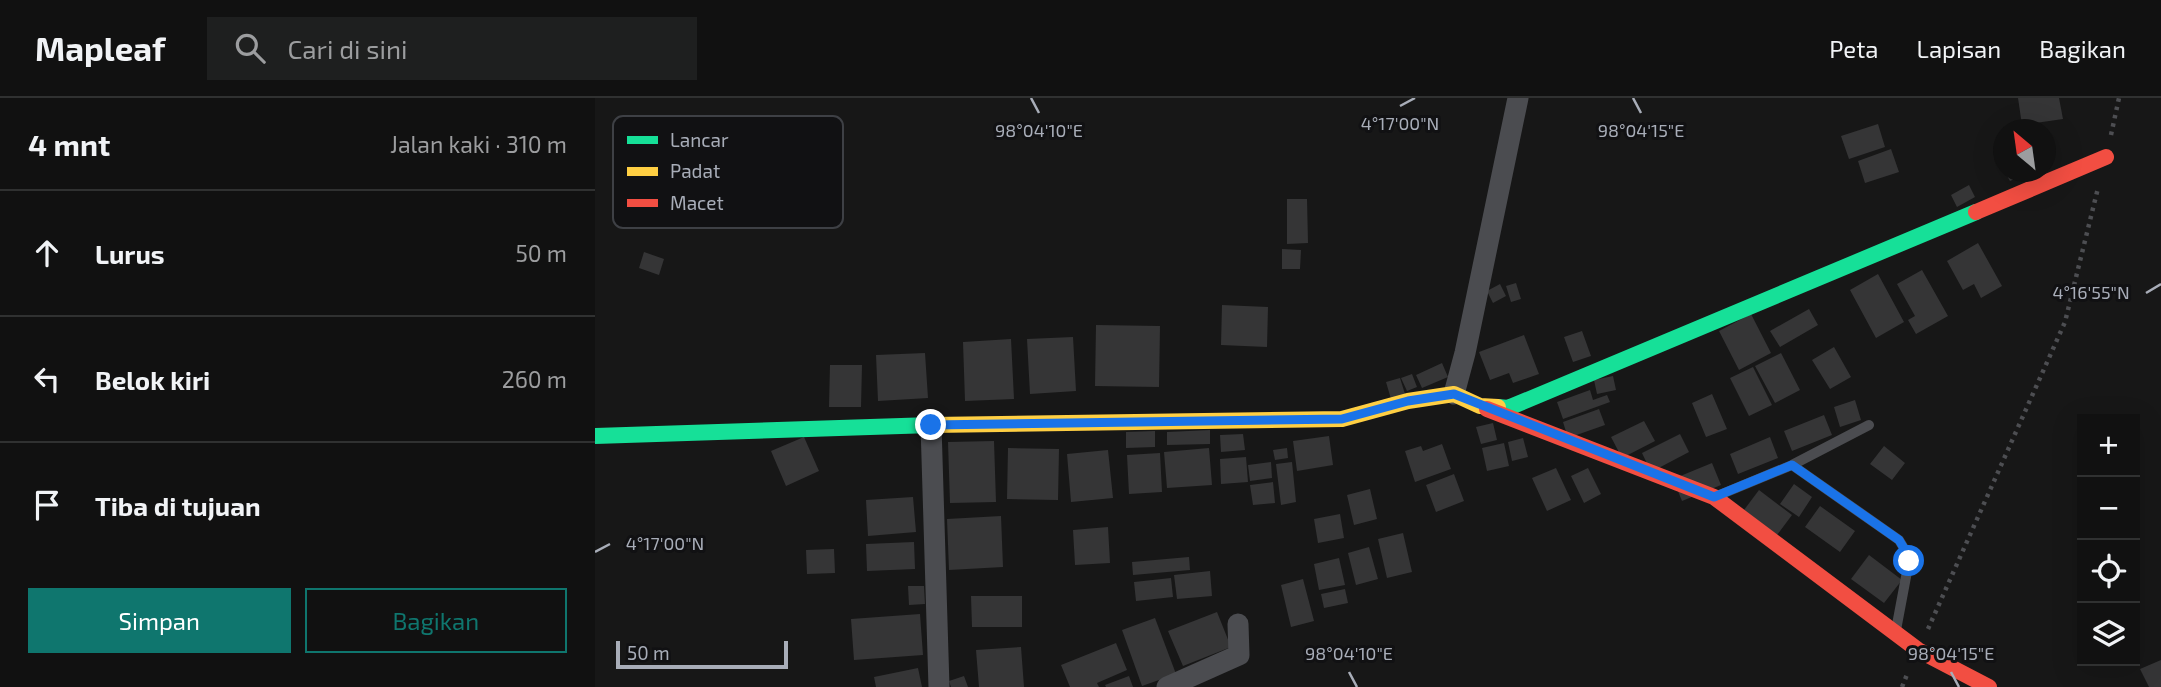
<!DOCTYPE html>
<html lang="id">
<head>
<meta charset="utf-8">
<style>
  :root { --surface:#111; --page:#1e1f1f; --text:#f1f3f6; --muted:#9c9d9f; --line:#303131; --accent:#0f766e }
  body { margin:0; font-family:"Exo 2",sans-serif; background:var(--page); color:var(--text) }
  .controls { position:absolute; right:21px; bottom:21px; display:grid; overflow:hidden; border-radius:0px; box-shadow:0 7px 28px #0002 }
  .controls button { width:63px; height:63px; display:grid; place-items:center; padding:0; border:0; border-bottom:2px solid var(--line); background:var(--surface); color:var(--text); font:35px sans-serif }
  .compass { position:absolute; left:1398px; top:21px; width:63px; height:63px; border-radius:50%; background:var(--surface); box-shadow:0 7px 28px #0002; rotate:331deg }
  .scale { position:absolute; left:21px; bottom:18px; width:172px; box-sizing:border-box; padding-left:7px; border:4px solid #a8adb8; border-top:0; font-size:19px; line-height:24px; white-space:nowrap; color:#a8adb8; -webkit-text-stroke:5px #111113; paint-order:stroke }
  .stop { position:absolute; width:21px; height:21px; margin:-16px; border:5px solid #1a73e8; border-radius:50%; background:#fff }
  .stop.end { background:#1a73e8; border-color:#fff; box-shadow:0 2px 7px #0008 }
  .list { margin:0; padding:0; list-style:none }
  h2 { display:flex; justify-content:space-between; align-items:center; height:91px; margin:0; padding:0 28px; font-size:30px }
  h2 small { font-size:23px; font-weight:400; color:var(--muted) }
  .list li { display:grid; grid-template-columns:46px 1fr auto; gap:21px; align-items:center; box-sizing:border-box; height:126px; padding:0 28px; border-top:2px solid var(--line) }
  .list b { display:block; font-size:26px; white-space:nowrap }
  .list em { font-size:23px; font-style:normal; color:var(--muted) }
  .actions { display:flex; gap:14px; padding:21px 28px }
  .actions a { flex:1; padding:16px 0; border:2px solid var(--accent); border-radius:0px; text-align:center; font-size:24px; color:var(--accent) }
  .actions .main { background:var(--accent); color:#fff }
  .icon { flex:none; width:38px; height:38px; fill:none; stroke:currentColor; stroke-width:2; stroke-linecap:round; stroke-linejoin:round }
  .map { position:relative; flex:none; width:1566px; height:589px; overflow:hidden }
  header { display:flex; align-items:center; gap:42px; box-sizing:border-box; height:98px; padding:0 35px; background:var(--surface); border-bottom:2px solid var(--line) }
  header strong { font-size:33px }
  nav { display:flex; gap:38px; margin-inline-start:auto; font-size:24px }
  .search { width:490px; height:63px; background:var(--page); display:flex; align-items:center; gap:18px; box-sizing:border-box; padding:0 24px; border-radius:0px; color:var(--muted); font-size:26px }
  main { display:flex }
  aside { flex:1; background:var(--surface) }
  .map>svg:first-child { display:block }
  .building { fill:#353536 }
  .lines { fill:none; stroke-linecap:round; stroke-linejoin:round }
  .path { stroke:#4d4e52; stroke-width:4.5; stroke-dasharray:3.5 5; stroke-linecap:butt }
  .lane { stroke:#4b4c50; stroke-width:10 }
  .street { stroke:#4b4c50; stroke-width:21 }
  .fast { stroke:#16e098; stroke-width:16 }
  .slow { stroke:#ffcf43; stroke-width:16 }
  .jam { stroke:#f24e42; stroke-width:16 }
  .route { stroke:#1a73e8; stroke-width:9 }
  .ticks { fill:none; stroke:#a8adb8; stroke-width:2.5 }
  .key { fill:#111113; stroke:#3e4045; stroke-width:2 }
  .key-label { font-size:19px; fill:#a8adb8 }
  .ticks-label { font-size:18px; text-anchor:middle; fill:#a8adb8; stroke:#111113; stroke-width:6; stroke-linejoin:round; paint-order:stroke }
</style>
</head>
<body>
<header>
<strong>Mapleaf</strong>
<div class="search"><svg class="icon" aria-label="search" viewBox="0 0 24 24"><circle cx="10" cy="10" r="6"/><path d="M15 15l6 6"/></svg>Cari di sini</div>
<nav><a>Peta</a><a>Lapisan</a><a>Bagikan</a></nav>
</header>
<main>
<aside>
<h2>4 mnt<small>Jalan kaki · 310 m</small></h2>
<ul class="list">
<li><svg class="icon" aria-label="ahead" viewBox="0 0 24 24"><path d="M12 20V5M6 11l6-6 6 6"/></svg><div><b>Lurus</b></div><em>50 m</em></li>
<li><svg class="icon" aria-label="left" viewBox="0 0 24 24"><path d="M17 20v-9H6M10 6l-5 5 5 5"/></svg><div><b>Belok kiri</b></div><em>260 m</em></li>
<li><svg class="icon" aria-label="arrive" viewBox="0 0 24 24"><path d="M6 21V4h12l-3 4 3 4H6"/></svg><div><b>Tiba di tujuan</b></div></li>
</ul>
<div class="actions"><a class="main">Simpan</a><a>Bagikan</a></div>
</aside>
<div class="map">
<svg width="1566" height="589" viewBox="0 0 1566 589">
  <rect width="100%" height="100%" fill="#171717"/>
  <!-- building -->
  <path class="building" d="M1423,0H1464L1468,21L1427,27Z
    M1283,26L1290,49L1254,61L1246,38Z
    M1296,51L1304,74L1270,85L1263,63Z
    M1410,74H1429L1430,76L1415,83Z
    M1374,87L1380,99L1362,109L1356,97Z
    M692,101H712L713,145L692,146Z
    M1383,145L1407,188L1386,200L1379,186L1368,192L1352,163Z
    M687,151L706,152L705,171H687Z
    M49,154L69,161L64,177L44,170Z
    M1327,172L1353,218L1321,236L1313,222L1320,218L1302,186Z
    M1283,176L1309,224L1281,240L1255,192Z
    M921,185L926,201L916,204L911,188Z
    M905,186L911,198L898,205L892,193Z
    M627,207L673,209L672,249L626,247Z
    M1214,211L1223,227L1185,249L1175,233Z
    M1156,216L1176,255L1144,272L1124,233Z
    M501,227L565,228L564,289L500,288Z
    M987,233L996,258L978,264L969,239Z
    M929,237L944,276L918,285L914,275L895,282L884,254Z
    M478,239L481,293L435,296L432,241Z
    M416,241L419,301L370,303L368,244Z
    M1239,249L1256,279L1235,291L1217,262Z
    M330,255L333,300L283,303L281,257Z
    M1186,255L1205,292L1180,305L1160,268Z
    M847,265L853,279L827,290L821,277Z
    M235,267H267L266,309H234Z
    M1158,269L1177,307L1154,318L1135,280Z
    M817,276L822,289L812,293L806,280Z
    M1018,278L1021,292L1002,296L999,282Z
    M805,280L810,296L796,301L791,284Z
    M995,292L998,302L1012,297L1015,304L968,321L962,304Z
    M1117,296L1132,331L1111,339L1097,305Z
    M1260,302L1266,322L1245,329L1239,309Z
    M1004,311L1010,327L973,340L968,324Z
    M1229,317L1237,337L1197,353L1189,333Z
    M1049,323L1060,343L1027,360L1016,339Z
    M898,325L902,342L886,346L881,329Z
    M615,332V346L572,347V334Z
    M560,333V349L531,350V334Z
    M648,336L650,352L626,354L625,337Z
    M1085,336L1094,354L1056,374L1047,355Z
    M734,338L738,367L702,373L698,343Z
    M209,339L224,373L191,388L176,353Z
    M1175,339L1183,360L1143,376L1135,356Z
    M928,340L933,359L917,363L913,344Z
    M399,343L401,404L355,405L353,344Z
    M909,345L914,368L892,373L887,350Z
    M847,346L856,371L820,384L810,353L826,348L828,353Z
    M1289,348L1310,365L1297,382L1275,366Z
    M413,350L464,351L463,402L412,401Z
    M614,350L617,387L572,390L569,354Z
    M692,350L693,360L680,362L678,352Z
    M513,352L518,400L476,404L472,356Z
    M565,355L567,394L534,396L532,357Z
    M651,359L653,384L626,386L625,361Z
    M676,364L677,380L655,383L653,367Z
    M697,364L701,404L686,407L681,366Z
    M1117,365L1126,387L1087,403L1078,381Z
    M961,370L976,402L952,413L937,380Z
    M993,370L1006,396L989,405L976,378Z
    M859,376L869,403L841,414L831,387Z
    M678,384L680,405L658,407L655,387Z
    M1199,386L1217,399L1204,419L1185,406Z
    M775,391L782,421L759,427L752,397Z
    M1164,392L1197,417L1182,437L1149,412Z
    M318,399L321,434L273,438L271,402Z
    M1225,408L1260,433L1245,454L1210,429Z
    M745,416L749,440L723,445L719,421Z
    M406,418L408,469L354,472L352,421Z
    M513,429L515,465L480,467L478,432Z
    M808,435L817,474L792,480L783,441Z
    M319,444L320,471L272,473L271,446Z
    M774,449L783,481L761,487L753,455Z
    M239,451L240,475L212,476L211,452Z
    M1274,457L1307,482L1289,505L1256,481Z
    M594,459L595,472L538,477L537,464Z
    M744,460L750,487L724,492L719,466Z
    M615,473L617,498L582,501L579,477Z
    M576,480L578,499L541,503L539,484Z
    M708,481L719,523L696,529L686,487Z
    M313,488H329L330,506L314,507Z
    M750,491L753,505L729,510L726,496Z
    M376,498H427V529H377Z
    M622,514L636,549L588,568L573,533Z
    M325,516L328,557L259,562L256,521Z
    M560,520L581,576L547,588L527,532Z
    M521,545L532,572L502,585L504,589H475L466,567Z
    M426,549L429,589H384L381,552Z
    M1566,562V589H1554L1545,571Z
    M323,570L327,589H281L279,579Z
    M369,578L373,589H356L354,583Z
    M534,578L538,589H511L510,587Z"/>
  <g class="lines">
    <!-- path -->
    <path class="path" d="M1516,37L1524,0
      M1333,531L1470,224L1503,90
      M1307,589L1313,574"/>
    <!-- lane -->
    <path class="lane" d="M1197,367L1304,442L1313,457L1314,463L1301,532
      M1122,398L1197,367L1274,327"/>
    <!-- street -->
    <path class="street" d="M859,296L870,255L923,0
      M336,327L344,589
      M572,589L644,557L643,526"/>
    <!-- fast -->
    <path class="fast" d="M903,309L913,310L1381,114
      M0,338L337,327"/>
    <!-- slow -->
    <path class="slow" d="M337,327L747,321L813,303L859,296L885,308L903,309"/>
    <!-- jam -->
    <path class="jam" d="M1381,114L1511,59
      M892,311L1119,399L1323,552L1394,589"/>
  </g>
  <g class="lines">
    <!-- route -->
    <path class="route" d="M336,327L747,321L813,303L859,296L1119,399L1197,367L1304,442L1313,457L1314,463"/>
  </g>
  <!-- ticks -->
  <path class="ticks" d="M436,0L444,15M1038,0L1046,15M805,8L820,0M1551,195L1566,186M0,454L15,446M754,574L762,589M1356,574L1364,589"/>
  <!-- legend -->
  <rect x="18" y="18" width="230" height="112" rx="10" class="key"/>
  <rect x="32" y="38" width="31" height="8" fill="#16e098"/>
  <rect x="32" y="69" width="31" height="9" fill="#ffcf43"/>
  <rect x="32" y="101" width="31" height="8" fill="#f24e42"/>
  <g class="key-label">
    <text x="75" y="49">Lancar</text>
    <text x="75" y="80">Padat</text>
    <text x="75" y="112">Macet</text>
  </g>
  <g class="ticks-label">
    <text x="805" y="32">4°17'00"N</text>
    <text x="444" y="39">98°04'10"E</text>
    <text x="1046" y="39">98°04'15"E</text>
    <text x="1496" y="201">4°16'55"N</text>
    <text x="70" y="452">4°17'00"N</text>
    <text x="754" y="562">98°04'10"E</text>
    <text x="1356" y="562">98°04'15"E</text>
  </g>
</svg>
<div class="controls">
<button>+</button>
<button>−</button>
<button><svg class="icon" aria-label="locate" viewBox="0 0 24 24"><circle cx="12" cy="12" r="6"/><path d="M12 2v4M12 18v4M2 12h4M18 12h4"/></svg></button>
<button><svg class="icon" aria-label="layers" viewBox="0 0 24 24"><path d="M12 4l9 5-9 5-9-5zM3 14l9 5 9-5"/></svg></button>
</div>
<svg class="compass" viewBox="-18 -18 36 36"><path d="M0-13l5 13h-10z" fill="#e53935"/><path d="M0 13l5-13h-10z" fill="#9c9d9f"/></svg>
<div class="scale">50 m</div>
<div class="stop" style="left:1314px;top:463px"></div>
<div class="stop end" style="left:336px;top:327px"></div>
</div>
</main>
</body>
</html>
